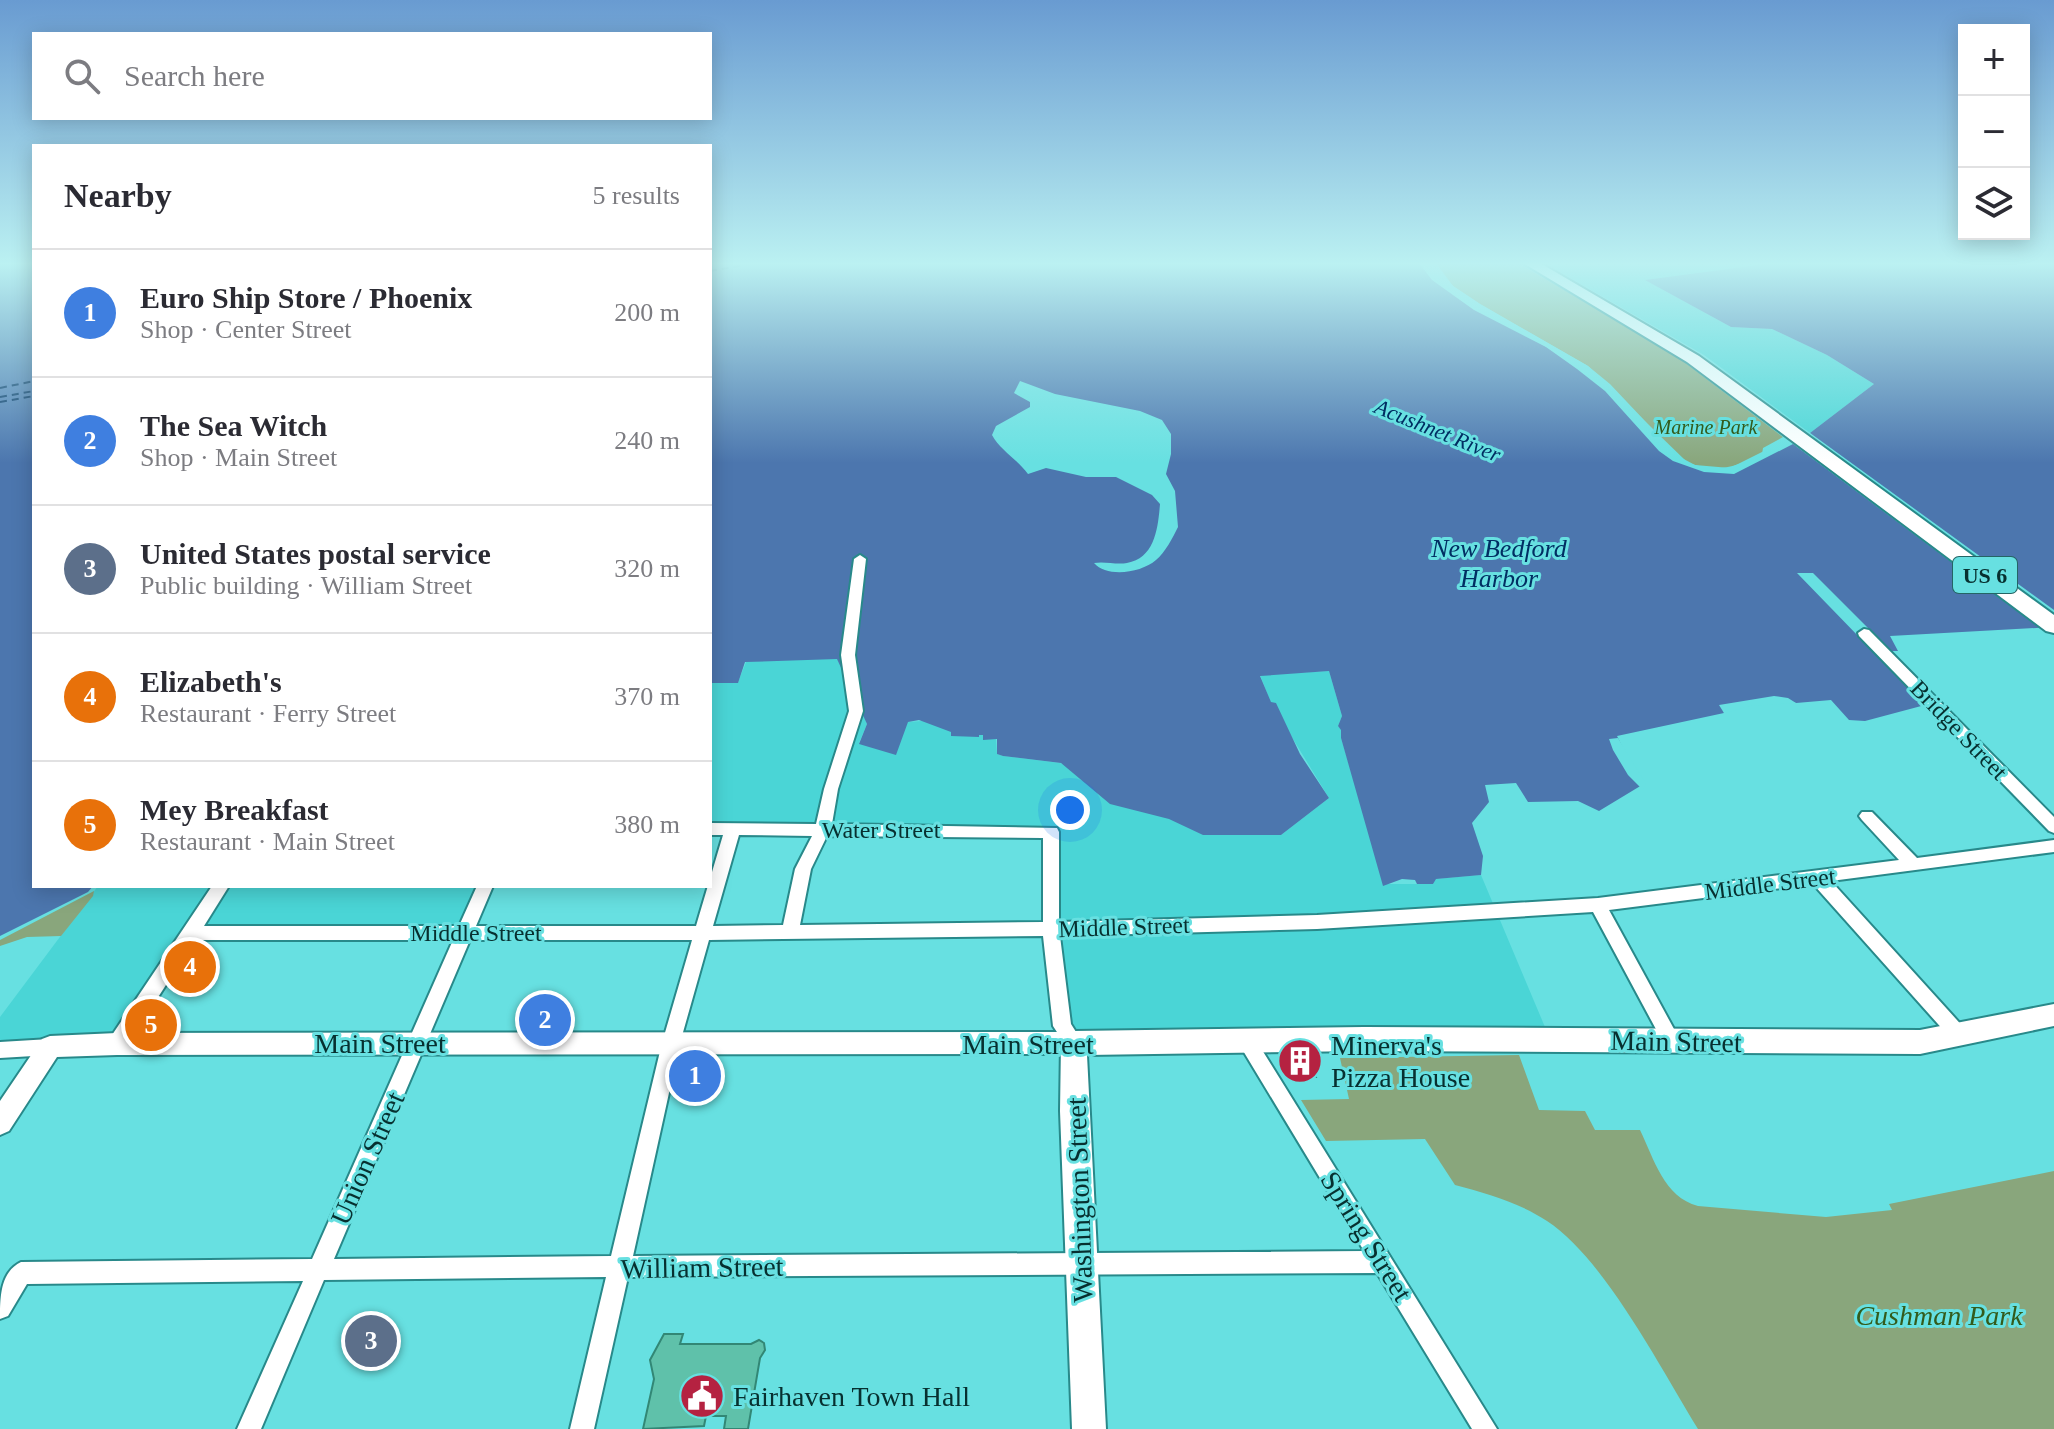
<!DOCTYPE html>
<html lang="en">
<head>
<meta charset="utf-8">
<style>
  :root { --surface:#fff; --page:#f2f2f3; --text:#2b2b33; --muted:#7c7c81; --line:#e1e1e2; --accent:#2563eb }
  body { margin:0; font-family:"Times New Roman",serif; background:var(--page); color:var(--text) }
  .controls { position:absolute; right:24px; top:24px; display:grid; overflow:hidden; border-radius:0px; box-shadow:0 4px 20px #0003 }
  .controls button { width:72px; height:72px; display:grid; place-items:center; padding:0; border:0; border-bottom:2px solid var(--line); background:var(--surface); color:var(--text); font:40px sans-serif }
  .you { position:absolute; left:1070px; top:810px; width:28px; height:28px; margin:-20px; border:6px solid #fff; border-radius:50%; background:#1a73e8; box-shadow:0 0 0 12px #1a73e833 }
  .badge { display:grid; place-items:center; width:52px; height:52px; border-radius:50%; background:var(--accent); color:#fff; font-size:26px; font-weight:700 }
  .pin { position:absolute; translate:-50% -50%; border:4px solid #fff; box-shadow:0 2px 8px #0006 }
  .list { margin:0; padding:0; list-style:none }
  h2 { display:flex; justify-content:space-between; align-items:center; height:104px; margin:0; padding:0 32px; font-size:34px }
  h2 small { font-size:26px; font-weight:400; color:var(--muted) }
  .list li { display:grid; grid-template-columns:52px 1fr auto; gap:24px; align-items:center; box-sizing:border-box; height:128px; padding:0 32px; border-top:2px solid var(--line) }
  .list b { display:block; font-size:30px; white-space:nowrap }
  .list p { margin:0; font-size:26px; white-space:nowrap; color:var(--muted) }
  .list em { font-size:26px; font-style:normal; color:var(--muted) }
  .icon { flex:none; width:44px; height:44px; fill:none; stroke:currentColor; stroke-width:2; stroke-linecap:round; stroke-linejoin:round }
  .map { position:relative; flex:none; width:2054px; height:1429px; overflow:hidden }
  .search { position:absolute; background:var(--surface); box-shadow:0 4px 20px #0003; left:32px; top:32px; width:680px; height:88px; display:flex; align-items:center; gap:20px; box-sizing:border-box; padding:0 28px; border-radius:0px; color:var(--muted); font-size:30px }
  .panel { position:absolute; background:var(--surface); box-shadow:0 4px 20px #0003; left:32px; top:144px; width:680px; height:744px; border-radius:0px }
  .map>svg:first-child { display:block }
  .built { fill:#4ad5d6 }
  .green { fill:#89a67c }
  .water { fill:#4c76ae; fill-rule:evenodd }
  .pier { fill:#67e0e1 }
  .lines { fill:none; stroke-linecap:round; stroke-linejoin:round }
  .ferry { stroke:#012e62; stroke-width:2; stroke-dasharray:7 5; stroke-linecap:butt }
  .building { fill:#5fc1aa; stroke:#328775; stroke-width:2 }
  .minor-casing { stroke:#28898a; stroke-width:4 }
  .tertiary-casing { stroke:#28898a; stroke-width:4 }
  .secondary-casing { stroke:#28898a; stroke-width:4 }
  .trunk-casing { stroke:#28898a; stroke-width:4 }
  .minor { fill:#fff; fill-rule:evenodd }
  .tertiary { fill:#fff; fill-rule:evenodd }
  .secondary { fill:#fff; fill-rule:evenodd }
  .trunk { fill:#fff; fill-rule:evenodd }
  .labels { text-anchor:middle; stroke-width:6; stroke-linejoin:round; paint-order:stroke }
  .far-park-label { font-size:20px; font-style:italic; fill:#335b1c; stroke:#67e0e1 }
  .far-water-label { font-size:22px; font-style:italic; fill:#012e62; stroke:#67e0e1 }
  .shield { fill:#67e0e1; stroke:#246565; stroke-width:2 }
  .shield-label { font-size:22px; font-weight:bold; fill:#073030 }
  .street-label { font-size:24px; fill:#073030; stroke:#67e0e1 }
  .water-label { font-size:26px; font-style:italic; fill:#012e62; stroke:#67e0e1 }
  .near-street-label { font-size:28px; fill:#073030; stroke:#67e0e1 }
  .near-poi-label { font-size:28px; fill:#073030; stroke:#67e0e1; text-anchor:start }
  .near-park-label { font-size:28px; font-style:italic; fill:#335b1c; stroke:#67e0e1 }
</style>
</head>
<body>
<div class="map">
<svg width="2054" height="1429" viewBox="0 0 2054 1429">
  <rect width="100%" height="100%" fill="#67e0e1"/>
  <!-- built -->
  <path class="built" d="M1544,263H1774L1647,281L1731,327L1772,329L1827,355L1874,384L1810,433L1704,355Z
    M794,543L867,724L859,743L908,722L922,721L926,700L954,735H984L983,739H996L997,754L1003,756L1060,763L1281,835L1329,798L1271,703L1260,675L1329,671L1342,716L1338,726L1342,730L1341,738L1385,884H1433L1435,879L1481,875L1550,1039L1074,1043L1062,1026L1051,832L710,829V683L738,682Z
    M98,886H485L465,933H189L117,1044L0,1050V1017Z"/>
  <!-- green -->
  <path class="green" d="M1436,263H1518L1675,355L1783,437L1763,448L1762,454C1736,467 1715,474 1687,462L1588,366L1480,304L1453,286Z
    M94,891L93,896L61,936L27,937L0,946V940Z
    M1519,1055L1539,1110L1585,1111L1595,1130H1640C1654,1159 1664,1197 1698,1206L1826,1217L1892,1210L1889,1204L2054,1171V1429H1698C1661,1369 1604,1258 1547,1221C1518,1202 1488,1194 1455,1185L1425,1139L1326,1141L1301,1100L1349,1099L1340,1058Z"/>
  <!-- water -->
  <path class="water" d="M0,263H34V886H93L88,892L0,936Z
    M710,263H1428L1439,277L1487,312L1606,382L1676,458L1698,468L1728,471L1810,433L1874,384L1827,355L1772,329L1731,327L1645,280L1774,263H2054V627L1890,636L1898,651H1891L1813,573H1797L1925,705L1865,721L1849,720L1831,700L1796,703L1786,700L1723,709L1724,713L1617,736L1642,785L1599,811L1578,801L1528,802L1516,783L1485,785L1489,802L1472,823L1483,856L1481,875L1436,879L1433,884H1417L1415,880L1402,879L1383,886L1341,738V730L1338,726L1342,716L1329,671L1260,676L1271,702L1276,703L1300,754L1329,798L1281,835H1203L1169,819L1110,804L1061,763L1003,756L997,754V739L983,740V735H979V737L951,736V732L919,720L908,722L896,755L859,744L867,724L837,659L745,662L738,683H710ZM1020,381L1055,394L1140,411L1162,420L1171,434V454L1166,474L1175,491L1178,527C1173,537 1165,553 1156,560C1141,573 1107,578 1094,563C1105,561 1116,565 1127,563C1155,558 1158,528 1160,504L1152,495L1116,477H1086L1046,468L1028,474C1017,459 1000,450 992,435L996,426L1030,407V402L1014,393Z"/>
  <!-- pier -->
  <path class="pier" d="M1419,263H1433L1453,286L1480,304L1588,366L1610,384L1678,456L1695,465L1730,468L1806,430L2054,610V631L2045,632L1793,444L1734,474L1704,472L1673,461L1659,451L1605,391L1577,369L1546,347L1474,310L1432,280Z
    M1774,696L1788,698L1796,703L1751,706L1724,713L1719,705Z
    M1618,738L1646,784L1643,790L1628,775L1613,750L1609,739Z"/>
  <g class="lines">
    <!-- ferry -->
    <path class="ferry" d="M710,271L755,263
      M0,388L34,381
      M0,397L34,391
      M0,402L34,396"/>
  </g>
  <!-- building -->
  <path class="building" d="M1286,1055H1312L1316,1077L1294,1076V1070H1288Z
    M664,1334H683L680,1344H751L759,1340L764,1343L765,1350L760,1358L748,1429H724L726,1416H706L704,1426L643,1429L654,1379L650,1360Z"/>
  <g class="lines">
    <!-- minor casing -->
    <g class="minor-casing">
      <path id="minor" d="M860,555L866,559L855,655L863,711L838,789L832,824L1057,828L1059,832V922L1317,915L1598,898L1899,860L1862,820L1859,816L1862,812H1872L1917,858L2054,840V852L1831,881L1966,1030L1969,1036L1966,1042L1960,1044L1954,1042L1813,884L1609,910L1680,1040L1677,1046L1671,1048L1665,1046L1593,912L1317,929L1060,936L1071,1024L1083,1043L1080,1049L1074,1051L1068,1049L1053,1026L1043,936L709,940L680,1043L633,1256L1364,1251L1242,1049L1239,1043L1242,1037L1248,1035L1254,1037L1497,1429H1472L1377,1273L628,1277L594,1429H570L606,1277L324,1280L261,1429H237L303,1281L27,1284L8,1316L0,1319C0,1298 0,1272 21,1262L312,1259L453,940H195L124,1050L117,1052L110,1050L108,1044L110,1038L212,886H229L204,926H459L477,886H493L476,926H696L723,835H710V823L816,824L824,789L849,711L841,655L854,559ZM739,835L812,836L795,869L783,925L713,926ZM827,836L1043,838V922L800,925L811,869ZM470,940H692L662,1043L611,1256L334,1259Z
        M1864,629L1869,630L2054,817V833L2049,831L1859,636L1858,633Z
        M50,1039L57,1041L59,1047L57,1053L50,1055L0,1058V1042Z"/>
    </g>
    <!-- tertiary casing -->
    <g class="tertiary-casing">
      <path id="tertiary" d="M1074,1032L1082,1036L1086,1043L1082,1050L1074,1054L117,1055L57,1057L9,1131L0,1135V1101L42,1039L50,1036L117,1033Z"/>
    </g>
    <!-- secondary casing -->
    <g class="secondary-casing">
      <path id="secondary" d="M2054,1004V1026L1920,1054L1364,1051L1087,1055L1106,1429H1072L1060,1111L1061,1043L1065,1035L1074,1031L1364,1027L1920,1030Z"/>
    </g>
    <!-- trunk casing -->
    <g class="trunk-casing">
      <path id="trunk" d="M1523,263H1540L1699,356L2054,615V633L2046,631L1687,362Z"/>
    </g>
    <!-- minor -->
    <use href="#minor" class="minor"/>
    <!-- tertiary -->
    <use href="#tertiary" class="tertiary"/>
    <!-- secondary -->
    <use href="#secondary" class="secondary"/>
    <!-- trunk -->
    <use href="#trunk" class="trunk"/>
  </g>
  <!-- sky -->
  <linearGradient id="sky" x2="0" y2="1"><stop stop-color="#699bd1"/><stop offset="0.57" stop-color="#bbf1f2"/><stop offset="1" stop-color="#bbf1f2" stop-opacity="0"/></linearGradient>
  <rect width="2054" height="463" fill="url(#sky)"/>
  <!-- icons -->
  <defs>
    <g id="building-disc" transform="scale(2.3)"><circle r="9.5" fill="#b52241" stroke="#67e0e1"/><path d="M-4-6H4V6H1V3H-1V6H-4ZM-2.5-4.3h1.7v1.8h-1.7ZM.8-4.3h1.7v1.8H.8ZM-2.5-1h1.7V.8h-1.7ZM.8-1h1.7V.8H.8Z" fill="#fff"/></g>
    <g id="civic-disc" transform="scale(2.3)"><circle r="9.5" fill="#b52241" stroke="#67e0e1"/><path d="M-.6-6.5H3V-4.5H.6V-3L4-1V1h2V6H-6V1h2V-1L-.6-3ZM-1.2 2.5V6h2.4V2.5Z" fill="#fff"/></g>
  </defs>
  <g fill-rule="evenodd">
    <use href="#building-disc" x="1300" y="1061"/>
    <use href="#civic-disc" x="702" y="1396"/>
  </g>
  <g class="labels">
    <!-- far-park labels -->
    <g class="far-park-label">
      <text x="1706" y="434">Marine Park</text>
    </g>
    <!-- far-water labels -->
    <g class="far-water-label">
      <text transform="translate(1438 430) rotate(22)" y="8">Acushnet River</text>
    </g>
    <!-- shield labels -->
    <rect class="shield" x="1953" y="557" width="64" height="36" rx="6"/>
    <g class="shield-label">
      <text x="1985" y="583">US 6</text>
    </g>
    <!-- street labels -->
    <g class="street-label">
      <text transform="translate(1959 730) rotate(46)" y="8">Bridge Street</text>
      <text x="881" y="838">Water Street</text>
      <text transform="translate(1770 884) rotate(-7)" y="8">Middle Street</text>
      <text transform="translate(1124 927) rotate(-2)" y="8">Middle Street</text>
      <text x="476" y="941">Middle Street</text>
    </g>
    <!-- water labels -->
    <g class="water-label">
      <text x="1499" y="557">New Bedford<tspan x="1499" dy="30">Harbor</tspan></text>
    </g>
    <!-- near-street labels -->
    <g class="near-street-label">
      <text transform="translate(1676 1041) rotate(1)" y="10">Main Street</text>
      <text x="380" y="1053">Main Street</text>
      <text x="1028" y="1054">Main Street</text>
      <text transform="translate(367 1158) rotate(-66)" y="10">Union Street</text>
      <text transform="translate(1079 1200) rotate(-92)" y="10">Washington Street</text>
      <text transform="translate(1367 1236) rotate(58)" y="10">Spring Street</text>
      <text transform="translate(702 1267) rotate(-1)" y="10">William Street</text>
    </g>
    <!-- near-poi labels -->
    <g class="near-poi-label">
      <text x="1331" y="1055">Minerva's<tspan x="1331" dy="32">Pizza House</tspan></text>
      <text x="733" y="1406">Fairhaven Town Hall</text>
    </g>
    <!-- near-park labels -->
    <g class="near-park-label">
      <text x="1939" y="1325">Cushman Park</text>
    </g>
  </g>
</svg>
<div class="controls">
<button>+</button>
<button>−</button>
<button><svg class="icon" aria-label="layers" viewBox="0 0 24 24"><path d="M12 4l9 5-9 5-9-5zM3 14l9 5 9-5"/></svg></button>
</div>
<div class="you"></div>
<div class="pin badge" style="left:695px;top:1076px;background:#3f7fe0">1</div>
<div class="pin badge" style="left:545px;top:1020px;background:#3f7fe0">2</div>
<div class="pin badge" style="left:371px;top:1341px;background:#5c6f8a">3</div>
<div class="pin badge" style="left:190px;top:967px;background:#e8710a">4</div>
<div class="pin badge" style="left:151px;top:1025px;background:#e8710a">5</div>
<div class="search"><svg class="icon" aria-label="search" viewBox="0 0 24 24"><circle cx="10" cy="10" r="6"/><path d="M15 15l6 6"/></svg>Search here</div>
<section class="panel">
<h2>Nearby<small>5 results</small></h2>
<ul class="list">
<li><span class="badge" style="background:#3f7fe0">1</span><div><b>Euro Ship Store / Phoenix</b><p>Shop · Center Street</p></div><em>200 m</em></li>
<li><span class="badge" style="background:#3f7fe0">2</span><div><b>The Sea Witch</b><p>Shop · Main Street</p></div><em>240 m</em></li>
<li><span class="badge" style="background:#5c6f8a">3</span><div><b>United States postal service</b><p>Public building · William Street</p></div><em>320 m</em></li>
<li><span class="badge" style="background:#e8710a">4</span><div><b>Elizabeth's</b><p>Restaurant · Ferry Street</p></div><em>370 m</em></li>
<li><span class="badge" style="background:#e8710a">5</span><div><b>Mey Breakfast</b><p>Restaurant · Main Street</p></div><em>380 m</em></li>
</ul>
</section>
</div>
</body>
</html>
